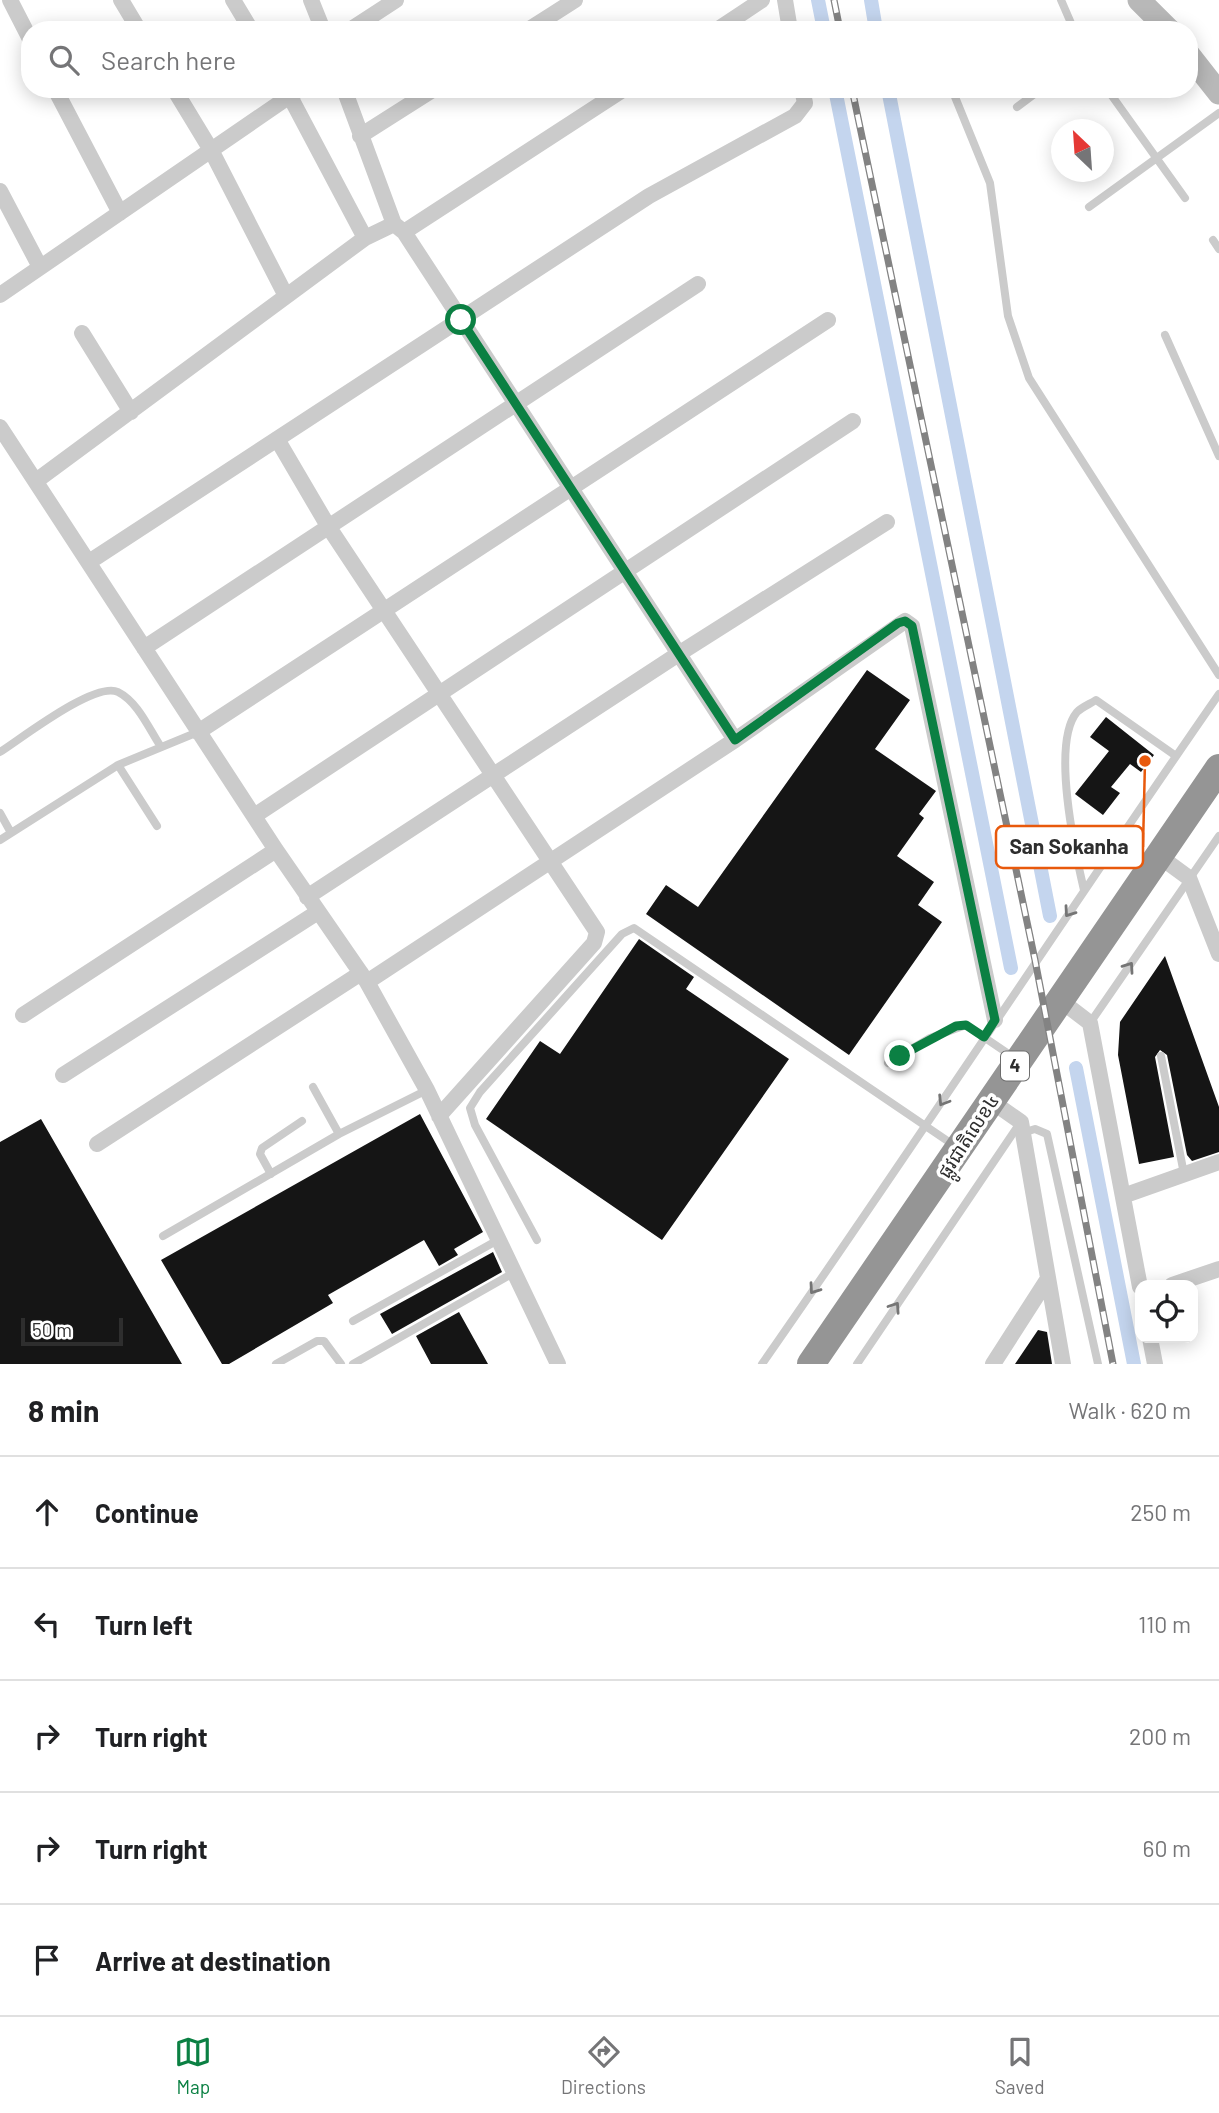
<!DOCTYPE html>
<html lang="en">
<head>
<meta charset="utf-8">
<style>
  :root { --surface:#fff; --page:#f6f6f6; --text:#202124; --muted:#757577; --line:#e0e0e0; --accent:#0b8043 }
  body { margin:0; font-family:Barlow,"Noto Sans Khmer",sans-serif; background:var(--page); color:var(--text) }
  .controls { position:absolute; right:21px; bottom:21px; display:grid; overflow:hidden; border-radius:14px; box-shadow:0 4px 18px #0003 }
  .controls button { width:63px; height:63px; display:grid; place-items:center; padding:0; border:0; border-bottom:2px solid var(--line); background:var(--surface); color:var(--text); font:35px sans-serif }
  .compass { position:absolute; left:1051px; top:119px; width:63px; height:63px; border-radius:50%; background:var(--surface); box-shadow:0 4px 18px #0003; rotate:335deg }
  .scale { position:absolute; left:21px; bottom:18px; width:102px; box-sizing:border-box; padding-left:7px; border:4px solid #2e2e2e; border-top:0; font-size:19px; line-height:24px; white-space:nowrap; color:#2e2e2e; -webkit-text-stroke:5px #fff; paint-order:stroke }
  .stop { position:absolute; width:21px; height:21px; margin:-16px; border:5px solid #0b8043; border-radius:50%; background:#fff }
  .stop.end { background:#0b8043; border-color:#fff; box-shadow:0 2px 7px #0008 }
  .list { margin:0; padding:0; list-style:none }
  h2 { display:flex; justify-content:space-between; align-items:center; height:91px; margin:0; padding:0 28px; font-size:30px }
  h2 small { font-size:23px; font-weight:400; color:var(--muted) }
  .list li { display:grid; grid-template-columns:46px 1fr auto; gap:21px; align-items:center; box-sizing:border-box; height:112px; padding:0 28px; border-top:2px solid var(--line) }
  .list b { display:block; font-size:26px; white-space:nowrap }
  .list em { font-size:23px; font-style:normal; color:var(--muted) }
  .icon { flex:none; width:38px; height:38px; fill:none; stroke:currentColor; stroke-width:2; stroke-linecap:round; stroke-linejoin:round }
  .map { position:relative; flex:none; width:1219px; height:1364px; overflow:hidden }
  .search { position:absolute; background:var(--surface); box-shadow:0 4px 18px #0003; left:21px; right:21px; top:21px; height:77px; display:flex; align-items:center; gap:18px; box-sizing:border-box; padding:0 24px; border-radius:28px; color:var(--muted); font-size:26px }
  .sheet { height:651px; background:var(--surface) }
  nav { display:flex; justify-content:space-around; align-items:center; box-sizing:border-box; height:98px; border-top:2px solid var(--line); background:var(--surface); font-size:19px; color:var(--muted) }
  nav a { display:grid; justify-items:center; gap:4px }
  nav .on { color:var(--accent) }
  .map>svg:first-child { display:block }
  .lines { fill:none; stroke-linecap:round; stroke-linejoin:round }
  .canal { stroke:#c4d5ee; stroke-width:14 }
  .building { fill:#151515 }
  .lane { stroke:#cbcbcb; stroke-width:8 }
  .street { stroke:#cbcbcb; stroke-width:16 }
  .secondary { stroke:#b8b8b8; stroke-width:23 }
  .highway { stroke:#959595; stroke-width:28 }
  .rail-casing { stroke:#838383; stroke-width:7 }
  .rail { stroke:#fff; stroke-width:4.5; stroke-dasharray:13; stroke-linecap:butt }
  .oneway { stroke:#757575 }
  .route { stroke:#0b8043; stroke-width:9 }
  .labels { text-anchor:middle; stroke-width:7; stroke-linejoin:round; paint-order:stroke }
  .shield { fill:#fff; stroke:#6d6d6d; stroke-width:2 }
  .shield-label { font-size:18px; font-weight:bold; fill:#2e2e2e }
  .street-label { font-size:19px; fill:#2e2e2e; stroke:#fff }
  .leader { fill:none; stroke:#e8590c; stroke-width:2.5 }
  .callout-dot { fill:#e8590c; stroke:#fff; stroke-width:2.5 }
  .callout { fill:#fff; stroke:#e8590c; stroke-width:2.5 }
  .callout-label { font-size:21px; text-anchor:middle; font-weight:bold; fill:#2e2e2e }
</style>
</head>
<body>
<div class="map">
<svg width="1219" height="1364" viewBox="0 0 1219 1364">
  <rect width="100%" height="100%" fill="#fff"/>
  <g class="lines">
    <!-- canal -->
    <path class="canal" d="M818,0L824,30
      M871,0L876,30
      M835,89L1011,968
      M888,89L1050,916
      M1076,1068L1134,1364"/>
  </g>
  <!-- building -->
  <path class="building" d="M867,670L910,700L875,749L936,791L919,814L924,818L897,856L934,882L918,905L942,922L849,1055L646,914L666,885L698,907Z
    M1106,717L1154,755L1141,772L1130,764L1111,787L1120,793L1103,815L1075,794L1109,751L1090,737Z
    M639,939L694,977L686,989L789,1059L662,1240L486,1119L540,1041L560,1054Z
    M1165,956L1219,1107V1152L1192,1161L1187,1155L1167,1055L1160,1050L1155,1057L1174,1157L1139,1164L1118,1055L1120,1022Z
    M420,1114L483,1232L454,1249L458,1255L439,1266L424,1240L328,1295L333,1303L229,1364H222L161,1260Z
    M41,1119L182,1364H0V1142Z
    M493,1252L502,1272L392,1334L380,1314Z
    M459,1312L488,1364H431L416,1336Z
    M1038,1330L1047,1332L1052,1364H1015Z"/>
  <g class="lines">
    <!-- lane -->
    <path class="lane" d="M1061,0L1074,30
      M1107,89L1185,198
      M953,92L990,183L1008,316L1029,378L1219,675
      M1017,107L1041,89
      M1089,207L1219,113
      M1213,240L1219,249
      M1165,335L1219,456
      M0,752C22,738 95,681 118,692C138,702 149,729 161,747
      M118,765L157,826
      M0,813L10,831
      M0,840L118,765L198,732
      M1084,890C1075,852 1051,743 1077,712C1082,707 1090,704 1096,700L1176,756
      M1090,1023L1219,836
      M1161,1056L1184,1174
      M888,1063L930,1038L966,1025L1016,1059
      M313,1087L339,1134
      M1022,1133L1035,1129L1047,1134L1098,1364
      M271,1174L260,1154L262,1148L302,1121
      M163,1236L339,1134L427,1090
      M537,1240L475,1125L470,1108L480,1092L622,934L634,928L955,1146
      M353,1321L498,1240
      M276,1364L317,1341H324L341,1364
      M353,1364L515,1272
      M762,1364C917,1142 1065,916 1219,694
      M857,1364L1020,1123"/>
    <!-- street -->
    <path class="street" d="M10,0L30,39
      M121,0L139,30
      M233,0L251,30
      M311,0L323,30
      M785,0L790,30
      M350,30L396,0
      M528,30L575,0
      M717,30L762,0
      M55,89L120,213
      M174,89L211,150L286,296
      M286,89L365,238
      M344,89L394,224L404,232L735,740
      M360,136L434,89
      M0,191L40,267
      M404,232L624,89
      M0,295L300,89
      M82,333L131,412
      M0,427L276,850L367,982L427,1090L558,1364
      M277,439L328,526L597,932L594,943L439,1116
      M36,481L365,238L394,224
      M89,562L649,196L795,116L805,103L802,89
      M144,648L698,284
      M198,732L828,320
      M254,816L853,421
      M1159,856L1189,878L1219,954
      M307,897L680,653L887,522
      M367,982L735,740L905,621L912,626L995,1020
      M1060,1000L1090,1023L1140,1287
      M23,1015L276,850
      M63,1075L318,912
      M991,1101L1021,1122L1063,1364
      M97,1144L361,973
      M1123,1196L1219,1162
      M1172,1285L1219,1269
      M1150,1338L1155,1364
      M993,1364L1047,1280"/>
    <!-- secondary -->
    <path class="secondary" d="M1139,0L1169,30
      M1189,55L1219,93"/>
    <!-- highway -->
    <path class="highway" d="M811,1364L1219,768"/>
    <!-- rail casing -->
    <g class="rail-casing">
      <path id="rail" d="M834,0L840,30
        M852,89L1035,960L1113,1364"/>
    </g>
    <!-- rail -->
    <use href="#rail" class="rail"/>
  </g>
  <!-- one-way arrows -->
  <defs><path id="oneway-chevron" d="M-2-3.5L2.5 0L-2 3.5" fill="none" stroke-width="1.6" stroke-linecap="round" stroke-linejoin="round" transform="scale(1.75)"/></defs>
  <g class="oneway">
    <use href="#oneway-chevron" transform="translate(1069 912) rotate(125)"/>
    <use href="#oneway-chevron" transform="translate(1129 967) rotate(-55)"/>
    <use href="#oneway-chevron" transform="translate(943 1101) rotate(122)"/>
    <use href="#oneway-chevron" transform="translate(814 1289) rotate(125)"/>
    <use href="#oneway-chevron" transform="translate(895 1307) rotate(-56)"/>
  </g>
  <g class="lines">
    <!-- route -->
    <path class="route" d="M461,320L735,740L898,623L905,621L912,626L995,1020L984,1037L966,1025L956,1026L900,1056"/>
  </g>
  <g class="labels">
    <!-- shield labels -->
    <rect class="shield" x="1001" y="1051.5" width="28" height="29" rx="5"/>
    <g class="shield-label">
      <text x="1015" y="1072">4</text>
    </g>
    <!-- street labels -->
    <g class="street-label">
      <text transform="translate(968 1136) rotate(-57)" y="7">ផ្លូវជាតិលេខ៤</text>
    </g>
  </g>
  <!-- callouts -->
  <path class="leader" d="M1145 761L1143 847"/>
  <circle class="callout-dot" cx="1145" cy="761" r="7"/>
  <rect class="callout" x="996" y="826" width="147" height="42" rx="7"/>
  <g class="callout-label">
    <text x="1069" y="854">San Sokanha</text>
  </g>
</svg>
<div class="controls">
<button><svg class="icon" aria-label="locate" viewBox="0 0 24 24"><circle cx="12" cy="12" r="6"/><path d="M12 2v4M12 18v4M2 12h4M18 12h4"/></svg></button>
</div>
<svg class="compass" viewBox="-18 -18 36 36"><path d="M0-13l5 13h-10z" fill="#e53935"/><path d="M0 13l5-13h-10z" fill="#757577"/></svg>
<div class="scale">50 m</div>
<div class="stop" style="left:461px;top:320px"></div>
<div class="stop end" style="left:900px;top:1056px"></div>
<div class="search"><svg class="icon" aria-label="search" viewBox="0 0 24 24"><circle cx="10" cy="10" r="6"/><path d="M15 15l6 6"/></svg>Search here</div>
</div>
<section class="sheet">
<h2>8 min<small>Walk · 620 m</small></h2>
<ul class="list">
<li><svg class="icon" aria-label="ahead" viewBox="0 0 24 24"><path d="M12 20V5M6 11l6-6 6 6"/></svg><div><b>Continue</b></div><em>250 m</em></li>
<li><svg class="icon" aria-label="left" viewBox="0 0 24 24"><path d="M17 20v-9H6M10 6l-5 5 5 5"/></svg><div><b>Turn left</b></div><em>110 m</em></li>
<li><svg class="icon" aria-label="right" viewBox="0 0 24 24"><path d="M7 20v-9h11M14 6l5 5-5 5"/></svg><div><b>Turn right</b></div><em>200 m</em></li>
<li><svg class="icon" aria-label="right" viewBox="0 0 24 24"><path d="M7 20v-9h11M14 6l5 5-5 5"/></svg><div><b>Turn right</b></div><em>60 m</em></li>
<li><svg class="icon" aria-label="arrive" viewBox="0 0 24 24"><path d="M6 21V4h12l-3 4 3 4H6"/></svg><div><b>Arrive at destination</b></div></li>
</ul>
</section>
<nav>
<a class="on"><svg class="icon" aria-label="map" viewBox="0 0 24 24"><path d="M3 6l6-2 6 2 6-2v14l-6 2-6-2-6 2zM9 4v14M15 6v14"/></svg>Map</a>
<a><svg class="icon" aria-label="directions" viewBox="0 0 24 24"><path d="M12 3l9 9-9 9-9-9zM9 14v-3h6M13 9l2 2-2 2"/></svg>Directions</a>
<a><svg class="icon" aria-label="saved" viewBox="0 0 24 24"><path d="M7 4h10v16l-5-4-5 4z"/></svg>Saved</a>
</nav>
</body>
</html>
